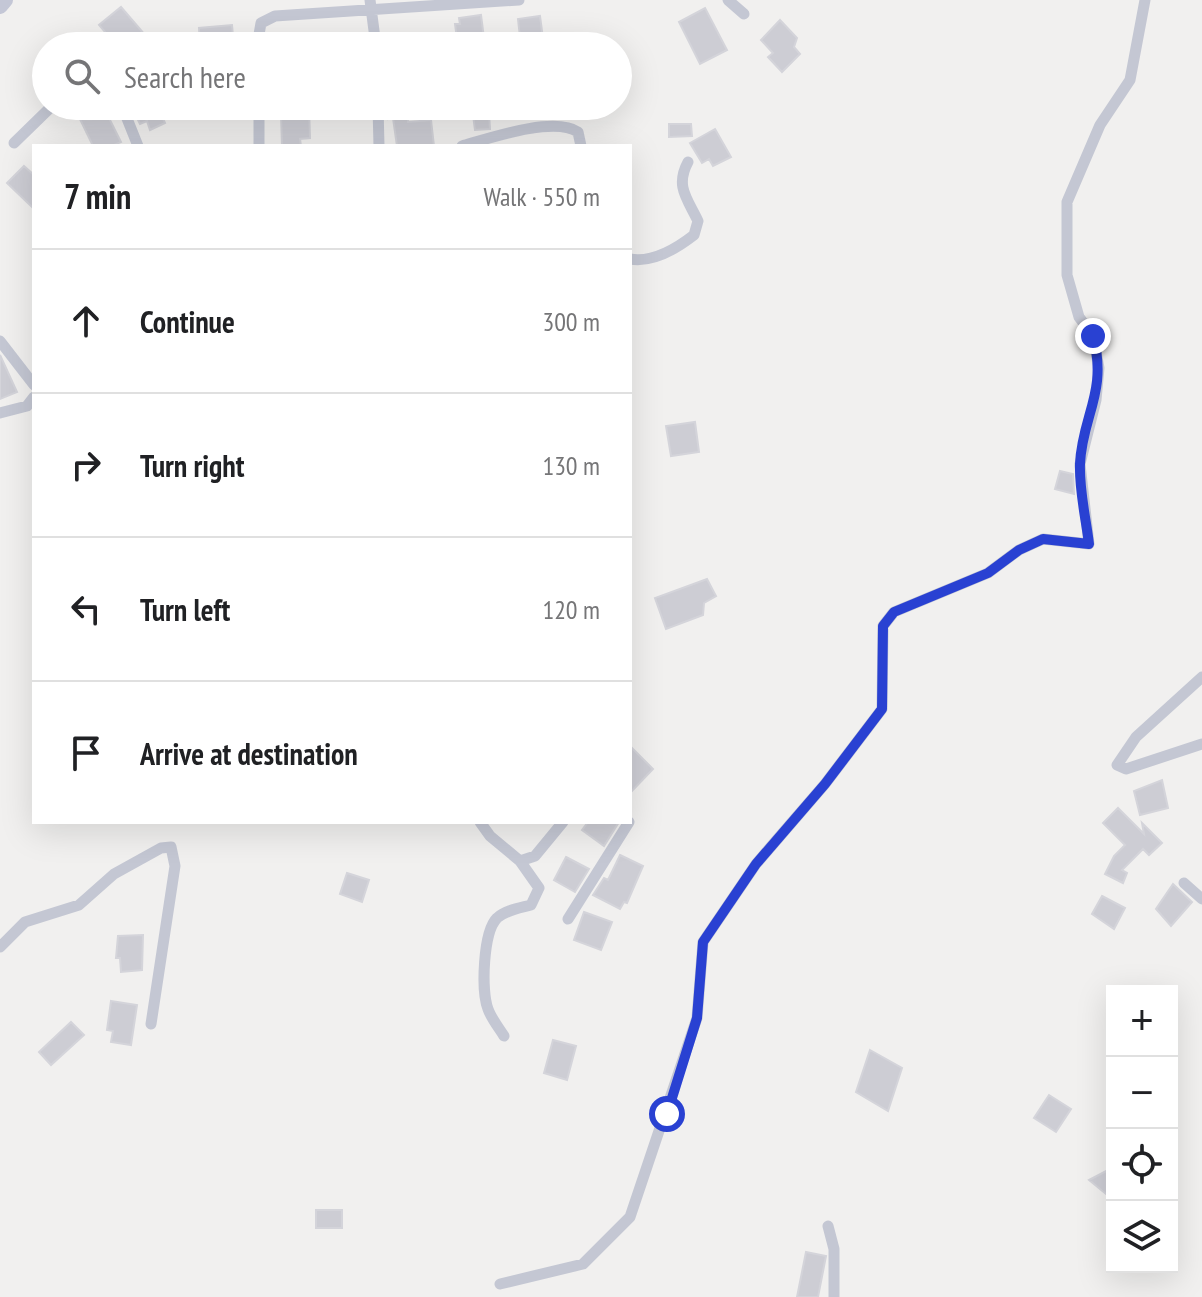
<!DOCTYPE html>
<html lang="en">
<head>
<meta charset="utf-8">
<style>
  :root { --surface:#fff; --page:#f2f2f2; --text:#202124; --muted:#757577; --line:#e0e0e0 }
  body { margin:0; font-family:"PT Sans Narrow",sans-serif; background:var(--page); color:var(--text) }
  .controls { position:absolute; right:24px; bottom:24px; display:grid; overflow:hidden; border-radius:0px; box-shadow:0 8px 32px #0002 }
  .controls button { width:72px; height:72px; display:grid; place-items:center; padding:0; border:0; border-bottom:2px solid var(--line); background:var(--surface); color:var(--text); font:40px sans-serif }
  .stop { position:absolute; width:24px; height:24px; margin:-18px; border:6px solid #2941d2; border-radius:50%; background:#fff }
  .stop.end { background:#2941d2; border-color:#fff; box-shadow:0 2px 8px #0008 }
  .list { margin:0; padding:0; list-style:none }
  h2 { display:flex; justify-content:space-between; align-items:center; height:104px; margin:0; padding:0 32px; font-size:34px }
  h2 small { font-size:26px; font-weight:400; color:var(--muted) }
  .list li { display:grid; grid-template-columns:52px 1fr auto; gap:24px; align-items:center; box-sizing:border-box; height:144px; padding:0 32px; border-top:2px solid var(--line) }
  .list b { display:block; font-size:30px; white-space:nowrap }
  .list em { font-size:26px; font-style:normal; color:var(--muted) }
  .icon { flex:none; width:44px; height:44px; fill:none; stroke:currentColor; stroke-width:2; stroke-linecap:round; stroke-linejoin:round }
  .map { position:relative; flex:none; width:1202px; height:1297px; overflow:hidden }
  .search { position:absolute; background:var(--surface); box-shadow:0 8px 32px #0002; left:32px; top:32px; width:600px; height:88px; display:flex; align-items:center; gap:20px; box-sizing:border-box; padding:0 28px; border-radius:44px; color:var(--muted); font-size:30px }
  .panel { position:absolute; background:var(--surface); box-shadow:0 8px 32px #0002; left:32px; top:144px; width:600px; height:680px; border-radius:0px }
  .map>svg:first-child { display:block }
  .building { fill:#cdcdd4; stroke:#d4d4da; stroke-width:2 }
  .lines { fill:none; stroke-linecap:round; stroke-linejoin:round }
  .street { stroke:#c4c7d3; stroke-width:11 }
  .secondary { stroke:#c4c7d6; stroke-width:16 }
  .route { stroke:#2941d2; stroke-width:10 }
</style>
</head>
<body>
<div class="map">
<svg width="1202" height="1297" viewBox="0 0 1202 1297">
  <rect width="100%" height="100%" fill="#f1f0ef"/>
  <!-- building -->
  <path class="building" d="M121,7L145,35L132,46H117L99,25Z
    M705,8L727,50L700,64L679,22Z
    M481,15L485,46H458L455,24H460L459,18Z
    M540,16L544,46H521L518,19Z
    M780,20L797,38L794,47L800,54L782,72L768,57L773,53L761,40Z
    M232,25L234,46H200L199,28Z
    M86,106H103L121,142L112,146H93L76,111Z
    M131,106H158L165,123L150,130L147,121L140,124Z
    M270,106H309L310,138L300,139L301,146H282L281,115L272,117Z
    M387,106H407L408,122L431,120L434,146H397L393,118L388,119Z
    M464,106H493V112L489,113L490,129L475,130L473,115L465,116Z
    M669,124H691L692,136L669,137Z
    M715,129L731,157L713,166L709,159L702,163L690,143Z
    M24,166L34,175V209L7,183Z
    M0,355L17,392L0,399Z
    M695,422L699,452L671,456L666,426Z
    M1060,471L1073,474L1074,494L1055,489Z
    M707,579L716,596L704,603L703,615L666,629L655,598Z
    M630,746L653,769L630,793Z
    M1162,780L1168,808L1140,815L1134,791Z
    M1118,808L1144,834L1142,823L1162,843L1149,855L1143,849L1122,870L1127,873L1123,883L1105,874L1114,856L1125,845L1103,823Z
    M588,822H619L604,846L582,830Z
    M620,855L643,866L627,903L624,902L620,909L593,895L604,878L608,880Z
    M566,857L589,869L575,892L554,880Z
    M347,873L369,880L362,902L340,894Z
    M1173,884L1192,902L1171,926L1156,909Z
    M1102,896L1125,908L1114,929L1092,914Z
    M584,912L612,922L601,950L574,940Z
    M143,935L142,970L121,972L120,958H116L118,936Z
    M111,1001L137,1005L131,1045L111,1042L113,1031L107,1030Z
    M71,1022L84,1035L51,1065L39,1052Z
    M553,1040L576,1046L567,1080L544,1073Z
    M870,1050L902,1068L888,1111L856,1092Z
    M1049,1095L1071,1109L1056,1132L1034,1118Z
    M1112,1168V1199L1089,1180Z
    M316,1210H342V1228H316Z
    M806,1252L826,1256L818,1297H797Z"/>
  <g class="lines">
    <!-- street -->
    <path class="street" d="M370,0L376,46
      M728,0L744,14
      M257,46L261,23L275,16L519,0
      M122,106L138,146
      M259,106V146
      M378,106L379,146
      M14,143L52,106
      M462,146C490,138 554,116 578,132L581,146
      M630,259C653,263 676,249 694,235L698,221C687,198 675,186 688,162
      M0,341L34,385
      M0,413L27,406L34,397
      M1202,677L1136,737L1117,765L1126,769L1202,744
      M480,822L490,836L520,861L535,856L563,822
      M1184,883L1202,899
      M568,919L629,822
      M0,947L25,922L79,905L114,874L161,848L171,847L175,866L151,1024
      M504,1036C499,1028 491,1018 488,1009C481,991 483,932 497,918C506,910 520,908 531,905L539,888L520,861
      M828,1226L834,1249V1297
      M500,1284L583,1264L630,1217L697,1018L703,942L756,864L825,784L882,709L883,626L894,612L988,573L1019,550L1043,539L1089,544L1080,464L1096,400L1099,368L1093,336L1079,317L1067,275V202L1100,125L1130,80L1145,0"/>
    <!-- secondary -->
    <path class="secondary" d="M0,6L5,0"/>
  </g>
  <g class="lines">
    <!-- route -->
    <path class="route" d="M667,1114L697,1018L703,942L756,864L825,784L882,709L883,626L894,612L988,573L1019,550L1043,539L1089,544C1086,519 1079,490 1080,464C1082,416 1108,392 1093,336"/>
  </g>
</svg>
<div class="controls">
<button>+</button>
<button>−</button>
<button><svg class="icon" aria-label="locate" viewBox="0 0 24 24"><circle cx="12" cy="12" r="6"/><path d="M12 2v4M12 18v4M2 12h4M18 12h4"/></svg></button>
<button><svg class="icon" aria-label="layers" viewBox="0 0 24 24"><path d="M12 4l9 5-9 5-9-5zM3 14l9 5 9-5"/></svg></button>
</div>
<div class="stop" style="left:667px;top:1114px"></div>
<div class="stop end" style="left:1093px;top:336px"></div>
<div class="search"><svg class="icon" aria-label="search" viewBox="0 0 24 24"><circle cx="10" cy="10" r="6"/><path d="M15 15l6 6"/></svg>Search here</div>
<section class="panel">
<h2>7 min<small>Walk · 550 m</small></h2>
<ul class="list">
<li><svg class="icon" aria-label="ahead" viewBox="0 0 24 24"><path d="M12 20V5M6 11l6-6 6 6"/></svg><div><b>Continue</b></div><em>300 m</em></li>
<li><svg class="icon" aria-label="right" viewBox="0 0 24 24"><path d="M7 20v-9h11M14 6l5 5-5 5"/></svg><div><b>Turn right</b></div><em>130 m</em></li>
<li><svg class="icon" aria-label="left" viewBox="0 0 24 24"><path d="M17 20v-9H6M10 6l-5 5 5 5"/></svg><div><b>Turn left</b></div><em>120 m</em></li>
<li><svg class="icon" aria-label="arrive" viewBox="0 0 24 24"><path d="M6 21V4h12l-3 4 3 4H6"/></svg><div><b>Arrive at destination</b></div></li>
</ul>
</section>
</div>
</body>
</html>
